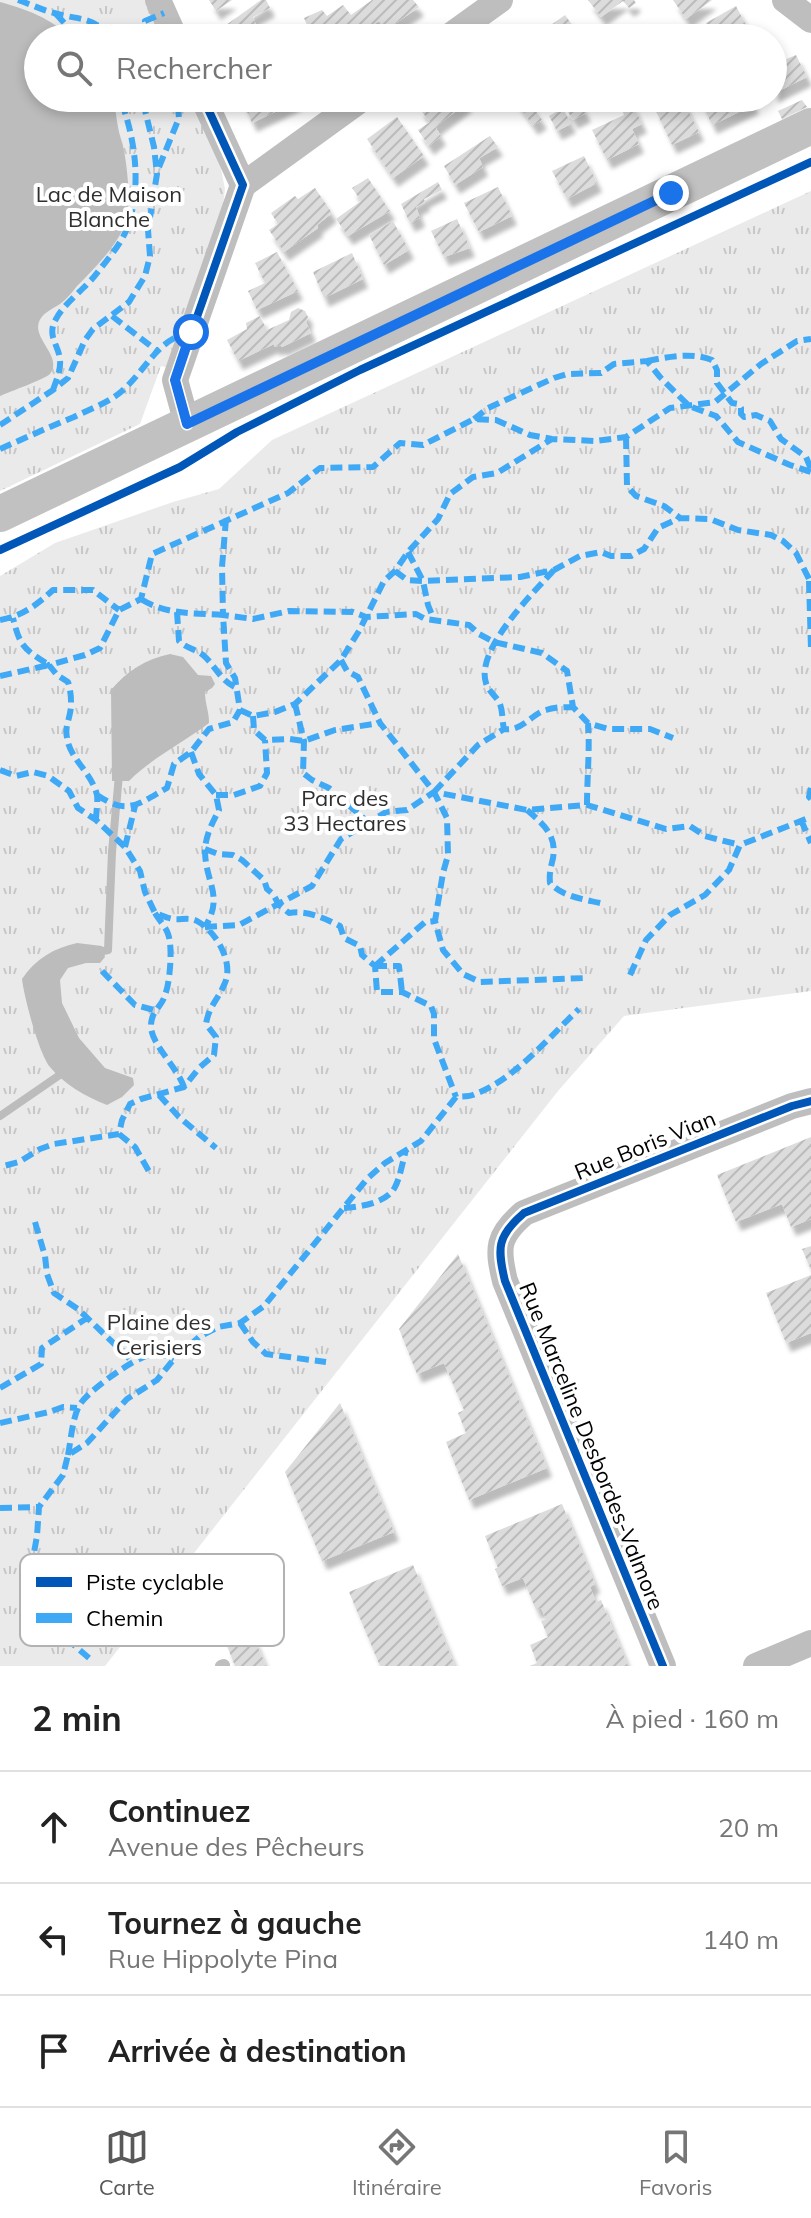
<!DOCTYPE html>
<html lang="fr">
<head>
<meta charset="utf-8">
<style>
  :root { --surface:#fff; --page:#f2f2f2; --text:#222; --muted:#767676; --line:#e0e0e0; --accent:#595959 }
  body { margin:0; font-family:Mulish,sans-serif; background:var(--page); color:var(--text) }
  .stop { position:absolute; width:24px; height:24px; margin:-18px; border:6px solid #1a73e8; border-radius:50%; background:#fff }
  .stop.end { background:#1a73e8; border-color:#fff; box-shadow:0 2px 8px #0008 }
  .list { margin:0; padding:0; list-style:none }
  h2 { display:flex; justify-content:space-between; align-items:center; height:104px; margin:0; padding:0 32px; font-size:34px }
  h2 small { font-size:26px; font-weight:400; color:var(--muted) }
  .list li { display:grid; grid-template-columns:52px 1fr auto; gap:24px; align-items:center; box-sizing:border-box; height:112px; padding:0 32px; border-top:2px solid var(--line) }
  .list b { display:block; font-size:30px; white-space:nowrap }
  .list p { margin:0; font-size:26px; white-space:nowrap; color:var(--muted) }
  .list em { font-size:26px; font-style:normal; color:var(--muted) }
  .icon { flex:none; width:44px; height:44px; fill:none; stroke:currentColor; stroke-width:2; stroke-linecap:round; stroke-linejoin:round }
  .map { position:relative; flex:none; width:811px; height:1666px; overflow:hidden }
  .search { position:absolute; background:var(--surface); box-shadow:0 4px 12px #0003; left:24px; right:24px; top:24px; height:88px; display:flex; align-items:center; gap:20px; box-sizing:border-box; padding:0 28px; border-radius:44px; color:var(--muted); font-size:30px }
  .sheet { height:440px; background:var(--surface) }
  nav { display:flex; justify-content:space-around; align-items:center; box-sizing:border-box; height:112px; border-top:2px solid var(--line); background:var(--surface); font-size:22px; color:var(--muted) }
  nav a { display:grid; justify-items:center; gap:4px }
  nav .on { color:var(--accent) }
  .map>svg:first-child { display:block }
  .park { fill:url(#park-tufts) }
  .water { fill:#bcbcbc }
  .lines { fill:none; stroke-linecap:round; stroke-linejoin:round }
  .stream { stroke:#bcbcbc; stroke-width:8 }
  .building { fill:url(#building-hatch); filter:url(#shadow) }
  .service { stroke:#bebebe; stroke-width:12 }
  .minor { stroke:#bebebe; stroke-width:26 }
  .secondary { stroke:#c1c1c1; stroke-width:36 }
  .quiet { stroke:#3fa9f5; stroke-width:6; stroke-dasharray:12 6; stroke-linecap:butt }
  .cycleway-casing { stroke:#fff; stroke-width:13 }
  .cycleway { stroke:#0057b8; stroke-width:8 }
  .route { stroke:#1a73e8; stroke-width:10 }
  .labels { text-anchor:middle; stroke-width:8; stroke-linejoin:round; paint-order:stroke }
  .park-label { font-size:22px; fill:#2f2f2f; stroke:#fff }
  .street-label { font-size:22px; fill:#000; stroke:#fff }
  .key { fill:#fff; stroke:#b2b2b2; stroke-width:2 }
  .key-label { font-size:22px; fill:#000 }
</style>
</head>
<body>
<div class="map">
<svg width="811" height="1666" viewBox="0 0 811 1666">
  <defs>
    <pattern id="park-tufts" width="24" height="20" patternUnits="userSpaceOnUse" patternTransform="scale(2)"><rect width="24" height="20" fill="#eaeaea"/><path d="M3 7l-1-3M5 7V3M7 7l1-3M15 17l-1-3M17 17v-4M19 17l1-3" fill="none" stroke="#c7c7c7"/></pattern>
    <pattern id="building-hatch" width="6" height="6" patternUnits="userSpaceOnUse" patternTransform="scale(2)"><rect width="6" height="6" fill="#dcdcdc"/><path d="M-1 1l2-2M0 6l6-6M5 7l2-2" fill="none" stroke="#bbb"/></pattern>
    <filter id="shadow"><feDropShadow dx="5" dy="9" stdDeviation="2" flood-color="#0004"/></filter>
  </defs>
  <rect width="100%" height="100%" fill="#fff"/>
  <!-- park -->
  <path class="park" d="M0,0H147L164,38H38V98H191L220,164L225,189L222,214L169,368L161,366L140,424L0,491Z
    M811,191V991L624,1016L558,1091L105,1666H0V576L55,543L173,502L219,489L272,440Z"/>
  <!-- water -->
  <path class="water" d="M0,2C25,9 52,18 70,38H38V98H112C116,109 116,116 118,127C119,135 123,143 124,151C128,172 132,210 123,229C113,250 93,270 77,286C72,292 67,299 60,304C54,308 45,312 41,318C28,337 64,355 50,374C45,379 9,392 0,396Z
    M170,654L183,657L198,675L211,676L215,684L212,688L205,692C205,704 209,711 209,723C183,743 153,757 129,781H112L111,690C127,671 146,659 170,654Z
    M77,943L102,946L105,957L100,963H86L68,968L60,980L62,1003L79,1038L105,1068L133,1078L134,1085L122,1097L107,1105C86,1097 64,1084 50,1067C39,1054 24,997 22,979C35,959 54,948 77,943Z"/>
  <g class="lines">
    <!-- stream -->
    <path class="stream" d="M94,953L108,950L112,852L119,775
      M0,1116L64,1072L65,1068"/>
  </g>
  <!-- building -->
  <path class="building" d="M209,0H232L216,11Z
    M261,0H266L270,8L253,17L261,38H213L212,35Z
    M372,0H413L419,7L386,30L379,21L371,26L379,38H342L334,27L312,37L304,18L322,10L327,16L343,5L351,15Z
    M588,0H634L636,3L629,8L623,1L601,17Z
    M673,0H712L686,19Z
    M736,6L753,38H712L706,23Z
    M565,15L581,37L579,38H516L536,24L541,32Z
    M796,55L807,77L773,94V56L777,63Z
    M241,98H294L296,102L252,123Z
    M433,98H463L467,103L435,127L441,136L429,146L418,130L430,122L419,108Z
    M514,98H527L542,120L533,126Z
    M682,98L699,132L672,145L655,109Z
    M708,98H750L754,105L712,125L701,101Z
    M578,99L586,113L573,120L565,107Z
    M802,100L807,107L782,119L778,111Z
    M632,103L642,124L632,129L639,144L607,160L592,130L624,115L621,107Z
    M563,108L571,124L557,131L549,116Z
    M397,117L424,156L393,178L367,139Z
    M490,136L498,147L479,158L483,167L455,185L444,166Z
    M584,156L597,183L567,199L552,171Z
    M368,178L390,211L348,236L336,219L361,201L352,188Z
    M438,182L442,190L424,199L425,202L416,207L420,218L410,223L401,204Z
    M498,187L512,216L479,232L464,203Z
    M315,188L332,213L317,225L318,228L284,252L269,230L278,224L271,213L295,196L298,199Z
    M457,219L470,248L444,257L431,231Z
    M393,221L409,250L384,265L369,235Z
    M277,252L298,291L257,310L248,291L265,283L255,263Z
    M352,253L363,279L324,298L313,272Z
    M298,308L305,311L308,317L306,322L311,333L282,347L281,345L275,347L274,344L238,361L227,340L247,329L246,323L260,316L267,330L289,320L291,312Z
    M811,1137V1219L791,1227L782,1204L736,1222L717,1175Z
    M811,1246V1270L802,1249Z
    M458,1254L547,1468L469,1500L446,1442L466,1433L458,1413L464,1410L444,1363L417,1374L399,1329Z
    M811,1275V1333L786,1343L766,1293Z
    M340,1403L394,1532L322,1561L285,1472Z
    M562,1504L595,1584L590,1587L596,1602L601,1600L628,1666H530L537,1663L530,1645L548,1637L541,1621L546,1619L541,1608L536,1610L523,1578L502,1586L495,1569L498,1568L485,1536Z
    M413,1565L455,1666H380L349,1592Z
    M253,1636L266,1666H235L227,1646Z"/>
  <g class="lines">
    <!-- service -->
    <path class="service" d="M221,1666L224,1665"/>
    <!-- minor -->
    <path class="minor" d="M158,0L175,38
      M785,0L811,20
      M447,38L500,0
      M243,185L363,98
      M187,424L175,380L243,185L203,98
      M663,1666L505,1281C497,1248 497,1236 524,1213L792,1106L811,1101
      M756,1666L811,1643"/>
    <!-- secondary -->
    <path class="secondary" d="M0,514L811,126"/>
    <!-- quiet -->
    <path class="quiet" d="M18,0C30,4 42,10 54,13C82,21 90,15 112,38
      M56,14L78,38
      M152,38L145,21L164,13
      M159,167L179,118L177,98
      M112,316L156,350
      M647,361C668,357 692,352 712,360L717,370V383L732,403L738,404L741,408V414L744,417L756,415L770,421L781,439L806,457L811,469
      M53,390C56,381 61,370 60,360C59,345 46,336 56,319C64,303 86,288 97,273C108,259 122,243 128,226C142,184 135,138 120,98
      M474,419L488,408L554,378L567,374L601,373L614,364L647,361L660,377L689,406L716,416L738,442L790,465L811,472
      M0,425L53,390L68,378L85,340L93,329L129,302L145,276L150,256L148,230L157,174L154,147L142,98
      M626,437L627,486L636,496L664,506L680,518
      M0,449C25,438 49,427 74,417C90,409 108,403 122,391C147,369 157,339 191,332
      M226,519L222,567L223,615L253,619L289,611L353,612L366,617L416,614L425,619L469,625L479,634L494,642L542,653L567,671L573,707L588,723L608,729H650L673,738
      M408,552L423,581L428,605L434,620
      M554,570C533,593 475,650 486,683C488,691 497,697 500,704C503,712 502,721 504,729C522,732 531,714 546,710C555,707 564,707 573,707
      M395,571L407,580L423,581L520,577L554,570L580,556L601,552L611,556H631L644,549L658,528L680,518L710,519L738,530L771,535L783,541L796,553L811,583
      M809,581L811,649
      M177,612L179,641C186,648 195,649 203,655C216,666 220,681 237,688
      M0,620C22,616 37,605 53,590H93L119,610
      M341,660L347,671L358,677L380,723L434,792L447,818L448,855L443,873L435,921L443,950L463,974L480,982L586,978
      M0,676L49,665C24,649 20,647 13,618
      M295,704L304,741L303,773L312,780L329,788L368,822
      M240,710L253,716L275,712L295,704L341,660L359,631L384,581L395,571L408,552L438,519L450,494L473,477L497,473L552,439
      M253,716L254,730L265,740L290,739L304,741L335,730L380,723
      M191,752L199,774L216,795L219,810C212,823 205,837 205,852C206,884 224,896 205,927
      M0,770L16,776L33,772L48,776L69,791L78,808L96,820L125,847L140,871L145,892L155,913C161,915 167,918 173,919C181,920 190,917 197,921C217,932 235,964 224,985C217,1001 209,1006 206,1024L216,1037L214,1055L199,1068L184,1087L141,1099L130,1104L122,1120L119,1134L54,1144L40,1149L19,1162L0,1167
      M811,788L809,797L811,799
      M434,792L478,745L504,729
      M97,795C128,816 138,804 167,788L174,764L191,752L209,729L233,722L240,710L235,678L226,663L223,615C195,613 166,615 141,599
      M216,795H234L260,786L267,773L265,740
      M587,805C587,777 590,750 588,723
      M527,810C543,824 557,835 553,858C551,867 549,873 550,883C564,898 585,899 604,904
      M96,820C96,813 98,802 97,795C92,773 70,759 67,738C65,728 68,723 70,713C72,704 71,691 68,682L57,675L49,665L85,655L100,648L119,610L141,599L152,554L288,493L320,468L373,467L400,443L423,445L474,419L496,420L530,435L552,439L595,441L626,437L670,408L715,402L761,364L797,341L811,339
      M801,820L811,843
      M125,847L135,806
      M205,849L218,854L233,855L242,860L264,880L267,889L273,894L279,905L289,913C307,910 324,918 340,926L344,938L360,946L362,955L375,966L377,992H402L431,1006L434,1014V1039L456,1097
      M155,913C159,920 166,927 168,934C173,946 170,983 165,995C162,1007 150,1011 151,1028C153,1046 177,1067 184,1087
      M205,927L239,925L312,886L341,839L386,812L407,810L434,792L527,810L587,805L666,829L690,826L705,836L740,845
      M375,966L425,922L435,921
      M375,966H399L402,992
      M102,971L135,1005L154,1010
      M630,975L646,940L670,915L705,895L729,870L740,845L811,817
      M159,1095L179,1117L216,1148
      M119,1134L135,1147L151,1175
      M344,1208C360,1207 387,1203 395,1187C400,1178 403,1160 406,1150
      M35,1222L45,1256L47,1274L54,1293L78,1309L132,1361
      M240,1323L253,1342L266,1354L326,1362
      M0,1388L41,1364L42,1348L87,1318
      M0,1423L49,1412L63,1407L77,1408
      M68,1455C71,1440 72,1420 79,1406C86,1392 134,1358 150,1355C159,1353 166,1355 174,1359
      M0,1508L39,1507
      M89,1658L68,1640L58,1609L42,1590L36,1576L33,1558L37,1536L39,1507L63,1475L68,1455L87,1443L127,1399L157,1380L174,1359L199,1337L218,1327L240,1323L264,1306L367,1179L385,1163L421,1141L456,1097C462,1096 469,1097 475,1094C514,1080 549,1037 579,1009"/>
    <!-- cycleway casing -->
    <g class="cycleway-casing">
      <path id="cycleway" d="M187,424L175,380L243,185L203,98
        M0,550L180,467L237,432L360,370L811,162
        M663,1666L505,1281C497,1248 497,1236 524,1213L792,1106L811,1101"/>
    </g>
    <!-- cycleway -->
    <use href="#cycleway" class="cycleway"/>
  </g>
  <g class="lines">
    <!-- route -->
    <path class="route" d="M191,332L175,380L187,424L671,193"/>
  </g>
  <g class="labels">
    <!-- park labels -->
    <g class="park-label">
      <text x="109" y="202">Lac de Maison<tspan x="109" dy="25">Blanche</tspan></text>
      <text x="345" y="806">Parc des<tspan x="345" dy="25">33 Hectares</tspan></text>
      <text x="159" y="1330">Plaine des<tspan x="159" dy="25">Cerisiers</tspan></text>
    </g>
    <!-- street labels -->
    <g class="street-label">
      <text transform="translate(645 1145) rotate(-22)" y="8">Rue Boris Vian</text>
      <text transform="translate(592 1446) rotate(68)" y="8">Rue Marceline Desbordes-Valmore</text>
    </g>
  </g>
  <!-- legend -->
  <rect x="20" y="1554" width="264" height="92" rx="12" class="key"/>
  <rect x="36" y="1577" width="36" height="10" fill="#0057b8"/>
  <rect x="36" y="1613" width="36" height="10" fill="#3fa9f5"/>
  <g class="key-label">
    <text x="86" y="1590">Piste cyclable</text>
    <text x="86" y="1626">Chemin</text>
  </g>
</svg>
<div class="stop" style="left:191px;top:332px"></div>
<div class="stop end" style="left:671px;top:193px"></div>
<div class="search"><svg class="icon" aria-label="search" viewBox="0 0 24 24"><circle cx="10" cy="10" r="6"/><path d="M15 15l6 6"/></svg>Rechercher</div>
</div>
<section class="sheet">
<h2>2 min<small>À pied · 160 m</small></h2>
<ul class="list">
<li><svg class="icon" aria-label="ahead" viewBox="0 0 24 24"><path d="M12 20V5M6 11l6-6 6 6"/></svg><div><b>Continuez</b><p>Avenue des Pêcheurs</p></div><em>20 m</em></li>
<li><svg class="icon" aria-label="left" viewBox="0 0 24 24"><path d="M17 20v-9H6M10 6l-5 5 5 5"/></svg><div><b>Tournez à gauche</b><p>Rue Hippolyte Pina</p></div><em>140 m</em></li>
<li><svg class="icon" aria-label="arrive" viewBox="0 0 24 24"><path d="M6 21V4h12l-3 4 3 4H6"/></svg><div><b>Arrivée à destination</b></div></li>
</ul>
</section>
<nav>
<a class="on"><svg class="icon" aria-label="map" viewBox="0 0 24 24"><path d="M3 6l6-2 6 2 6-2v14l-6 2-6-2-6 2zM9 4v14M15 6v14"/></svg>Carte</a>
<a><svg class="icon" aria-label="directions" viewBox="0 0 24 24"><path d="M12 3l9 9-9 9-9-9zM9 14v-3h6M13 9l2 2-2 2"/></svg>Itinéraire</a>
<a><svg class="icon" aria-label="saved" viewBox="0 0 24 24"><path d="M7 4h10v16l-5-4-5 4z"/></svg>Favoris</a>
</nav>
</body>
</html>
